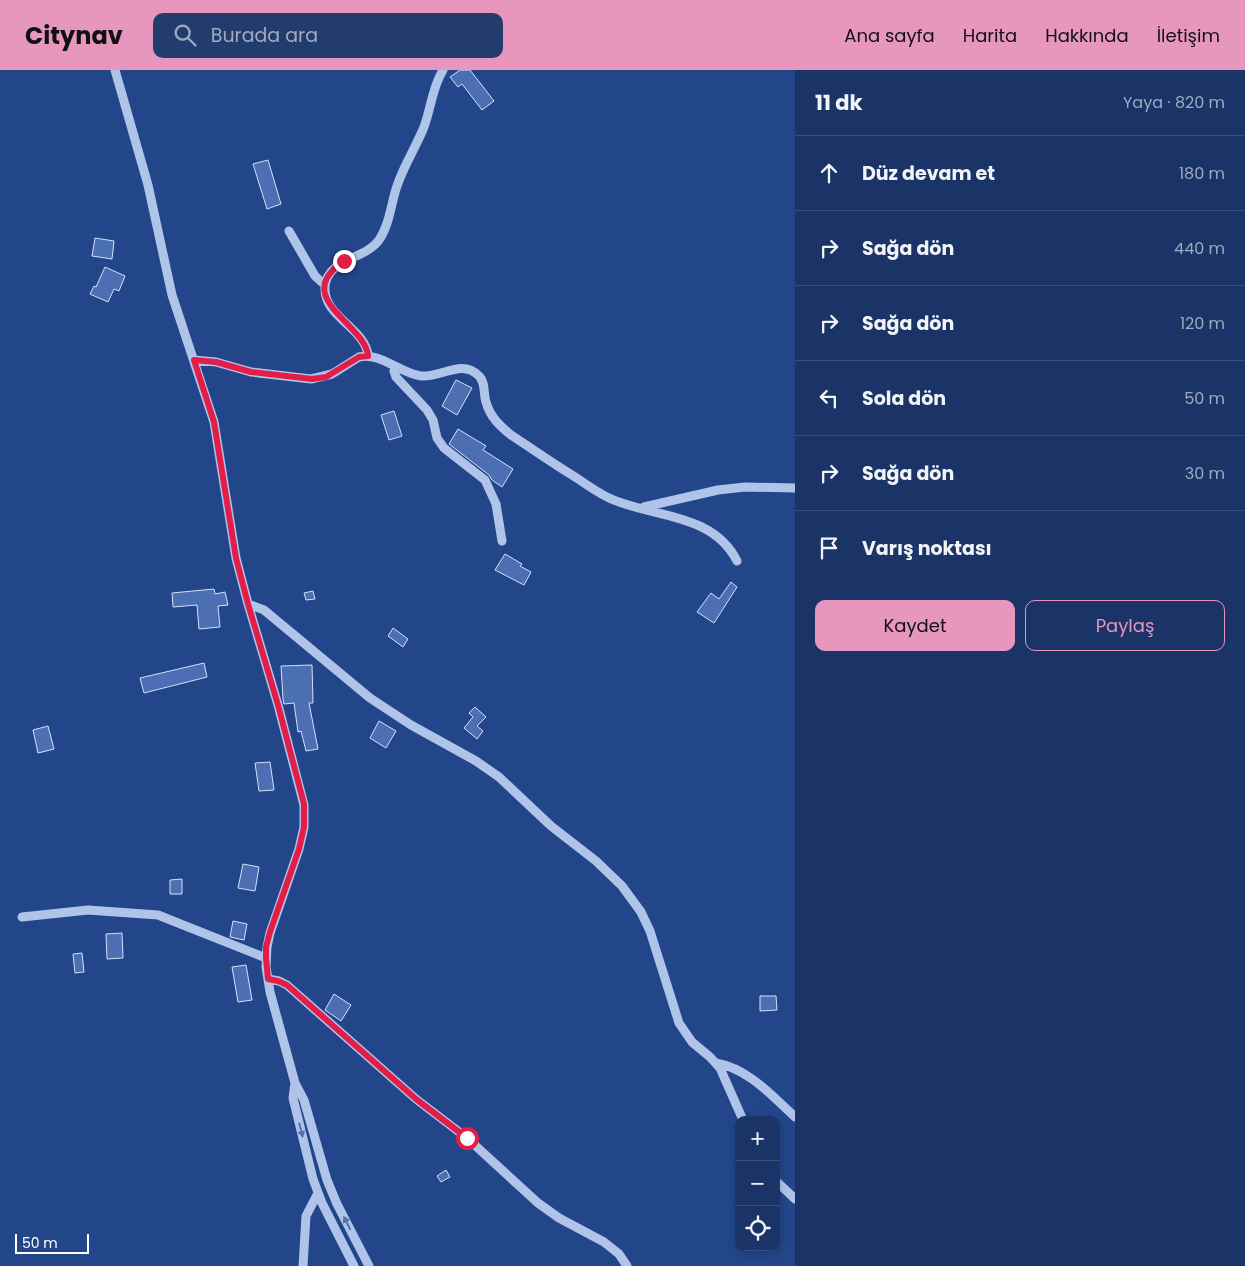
<!DOCTYPE html>
<html lang="tr">
<head>
<meta charset="utf-8">
<style>
  :root { --surface:#1a3468; --page:#233c6e; --text:#f1f3f6; --muted:#9faac0; --line:#384f7c; --accent:#e797bd }
  body { margin:0; font-family:Poppins,sans-serif; background:var(--page); color:var(--text) }
  .controls { position:absolute; right:15px; bottom:15px; display:grid; overflow:hidden; border-radius:10px; box-shadow:0 2px 8px #0003 }
  .controls button { width:45px; height:45px; display:grid; place-items:center; padding:0; border:0; border-bottom:1px solid var(--line); background:var(--surface); color:var(--text); font:25px sans-serif }
  .scale { position:absolute; left:15px; bottom:12px; width:74px; box-sizing:border-box; padding-left:5px; border:2px solid #fff; border-top:0; font-size:14px; line-height:18px; white-space:nowrap; color:#fff; -webkit-text-stroke:4px #23458a; paint-order:stroke }
  .stop { position:absolute; width:15px; height:15px; margin:-11px; border:4px solid #e11d48; border-radius:50%; background:#fff }
  .stop.end { background:#e11d48; border-color:#fff; box-shadow:0 1px 5px #0008 }
  .list { margin:0; padding:0; list-style:none }
  h2 { display:flex; justify-content:space-between; align-items:center; height:65px; margin:0; padding:0 20px; font-size:21px }
  h2 small { font-size:16px; font-weight:400; color:var(--muted) }
  .list li { display:grid; grid-template-columns:32px 1fr auto; gap:15px; align-items:center; box-sizing:border-box; height:75px; padding:0 20px; border-top:1px solid var(--line) }
  .list b { display:block; font-size:19px; white-space:nowrap }
  .list em { font-size:16px; font-style:normal; color:var(--muted) }
  .actions { display:flex; gap:10px; padding:15px 20px }
  .actions a { flex:1; padding:11px 0; border:1px solid var(--accent); border-radius:10px; text-align:center; font-size:18px; color:var(--accent) }
  .actions .main { background:var(--accent); color:#111 }
  .icon { flex:none; width:28px; height:28px; fill:none; stroke:currentColor; stroke-width:2; stroke-linecap:round; stroke-linejoin:round }
  .map { position:relative; flex:none; width:795px; height:1196px; overflow:hidden }
  header { display:flex; align-items:center; gap:30px; box-sizing:border-box; height:70px; padding:0 25px; background:var(--accent); color:#111 }
  header strong { font-size:24px }
  nav { display:flex; gap:28px; margin-inline-start:auto; font-size:18px }
  .search { width:350px; height:45px; background:var(--page); display:flex; align-items:center; gap:12px; box-sizing:border-box; padding:0 18px; border-radius:10px; color:var(--muted); font-size:19px }
  main { display:flex }
  aside { flex:1; background:var(--surface) }
  .map>svg:first-child { display:block }
  .building { fill:#4c6eb2; stroke:#d5e1f8 }
  .lines { fill:none; stroke-linecap:round; stroke-linejoin:round }
  .minor { stroke:#b0c4ea; stroke-width:9 }
  .oneway { fill:#5471ac }
  .route { stroke:#e11d48; stroke-width:6 }
</style>
</head>
<body>
<header>
<strong>Citynav</strong>
<div class="search"><svg class="icon" aria-label="search" viewBox="0 0 24 24"><circle cx="10" cy="10" r="6"/><path d="M15 15l6 6"/></svg>Burada ara</div>
<nav><a>Ana sayfa</a><a>Harita</a><a>Hakkında</a><a>İletişim</a></nav>
</header>
<main>
<div class="map">
<svg width="795" height="1196" viewBox="0 0 795 1196">
  <rect width="100%" height="100%" fill="#23458a"/>
  <!-- building -->
  <path class="building" d="M460,0H470L494,31L482,40L462,14L458,17L450,7Z
    M268,90L281,134L267,139L253,94Z
    M95,168L114,171L112,189L92,186Z
    M105,197L125,206L119,221L114,219L108,232L90,224L94,216L96,217Z
    M456,310L472,318L457,345L442,336Z
    M394,341L402,366L389,370L381,345Z
    M458,359L486,376L483,380L513,399L502,417L492,410L489,405L449,374Z
    M505,484L522,494L520,496L531,502L524,515L495,500Z
    M731,512L737,517L714,553L697,542L711,523L719,529Z
    M214,519L215,524L225,522L228,535L218,536L220,557L199,559L197,535L173,537L172,523Z
    M313,521L315,529L306,530L304,523Z
    M393,558L408,569L403,577L388,566Z
    M204,593L207,607L144,623L140,608Z
    M312,595L313,633H309L318,679L306,681L301,661L298,662L294,633L284,634L283,629L281,596Z
    M475,637L486,647L477,656L483,661L477,669L464,658L473,647L469,643Z
    M379,651L396,661L386,678L370,668Z
    M48,656L54,679L38,683L33,660Z
    M270,692L274,720L259,721L255,693Z
    M243,794L259,797L255,821L238,818Z
    M182,809V824H170V810Z
    M233,851L247,854L244,870L230,867Z
    M122,863L123,888L107,889L106,864Z
    M82,883L84,902L75,903L73,884Z
    M246,895L252,930L238,932L232,897Z
    M334,924L351,935L341,951L325,940Z
    M760,926H776L777,940L760,941Z
    M446,1100L450,1107L441,1112L437,1106Z"/>
  <g class="lines">
    <!-- minor -->
    <path class="minor" d="M115,0L148,115L172,225L214,352L236,488L248,534L278,635L304,735V757L299,779L270,863L267,877L266,897L270,922L295,1013L304,1030L327,1110L337,1134L369,1196
      M289,161L315,206L325,215
      M368,286C366,258 323,247 325,217C327,188 365,190 379,170C390,154 391,133 397,116C404,95 416,77 424,57C431,38 432,18 443,0
      M194,290L216,292L251,302L311,309L332,304L359,287C381,282 399,303 421,306C441,308 462,288 479,306C486,313 483,323 486,332C490,347 500,356 511,365C531,378 551,392 572,405C583,412 595,421 607,427C649,448 712,441 737,491
      M395,297L394,301L396,307L427,340L433,350L437,368L444,378L485,410L496,434L502,471
      M644,437L718,420L745,417L795,418
      M248,534L264,540L370,628L411,655L476,691L499,707L551,756L596,791L622,816L641,842L650,861L679,953L692,972L710,987L720,998L743,1050
      M22,847L88,840L158,845L266,888
      M268,909L279,911L287,915L416,1029L467,1068L538,1133L559,1148L604,1172L619,1184L627,1196
      M716,993C749,999 771,1025 795,1047
      M295,1013L293,1028L313,1109L322,1133L354,1196
      M776,1111L795,1129
      M303,1196L306,1146L318,1123"/>
  </g>
  <!-- one-way arrows -->
  <defs><path id="oneway-solid" d="M-6-.8H1V-3.2L6.5 0L1 3.2V.8H-6Z" transform="scale(1.25)"/></defs>
  <g class="oneway">
    <use href="#oneway-solid" transform="translate(301 1060) rotate(76)"/>
    <use href="#oneway-solid" transform="translate(347 1153) rotate(-117)"/>
  </g>
  <g class="lines">
    <!-- route -->
    <path class="route" d="M344,191C289,228 366,254 368,286L359,287L326,307L312,309L251,302L216,292L194,290L214,352L236,488L248,534L278,635L304,734V757L299,779L270,862L266,877V888L268,909L278,911L287,915L416,1029L467,1068"/>
  </g>
</svg>
<div class="controls">
<button>+</button>
<button>−</button>
<button><svg class="icon" aria-label="locate" viewBox="0 0 24 24"><circle cx="12" cy="12" r="6"/><path d="M12 2v4M12 18v4M2 12h4M18 12h4"/></svg></button>
</div>
<div class="scale">50 m</div>
<div class="stop" style="left:467px;top:1068px"></div>
<div class="stop end" style="left:344px;top:191px"></div>
</div>
<aside>
<h2>11 dk<small>Yaya · 820 m</small></h2>
<ul class="list">
<li><svg class="icon" aria-label="ahead" viewBox="0 0 24 24"><path d="M12 20V5M6 11l6-6 6 6"/></svg><div><b>Düz devam et</b></div><em>180 m</em></li>
<li><svg class="icon" aria-label="right" viewBox="0 0 24 24"><path d="M7 20v-9h11M14 6l5 5-5 5"/></svg><div><b>Sağa dön</b></div><em>440 m</em></li>
<li><svg class="icon" aria-label="right" viewBox="0 0 24 24"><path d="M7 20v-9h11M14 6l5 5-5 5"/></svg><div><b>Sağa dön</b></div><em>120 m</em></li>
<li><svg class="icon" aria-label="left" viewBox="0 0 24 24"><path d="M17 20v-9H6M10 6l-5 5 5 5"/></svg><div><b>Sola dön</b></div><em>50 m</em></li>
<li><svg class="icon" aria-label="right" viewBox="0 0 24 24"><path d="M7 20v-9h11M14 6l5 5-5 5"/></svg><div><b>Sağa dön</b></div><em>30 m</em></li>
<li><svg class="icon" aria-label="arrive" viewBox="0 0 24 24"><path d="M6 21V4h12l-3 4 3 4H6"/></svg><div><b>Varış noktası</b></div></li>
</ul>
<div class="actions"><a class="main">Kaydet</a><a>Paylaş</a></div>
</aside>
</main>
</body>
</html>
